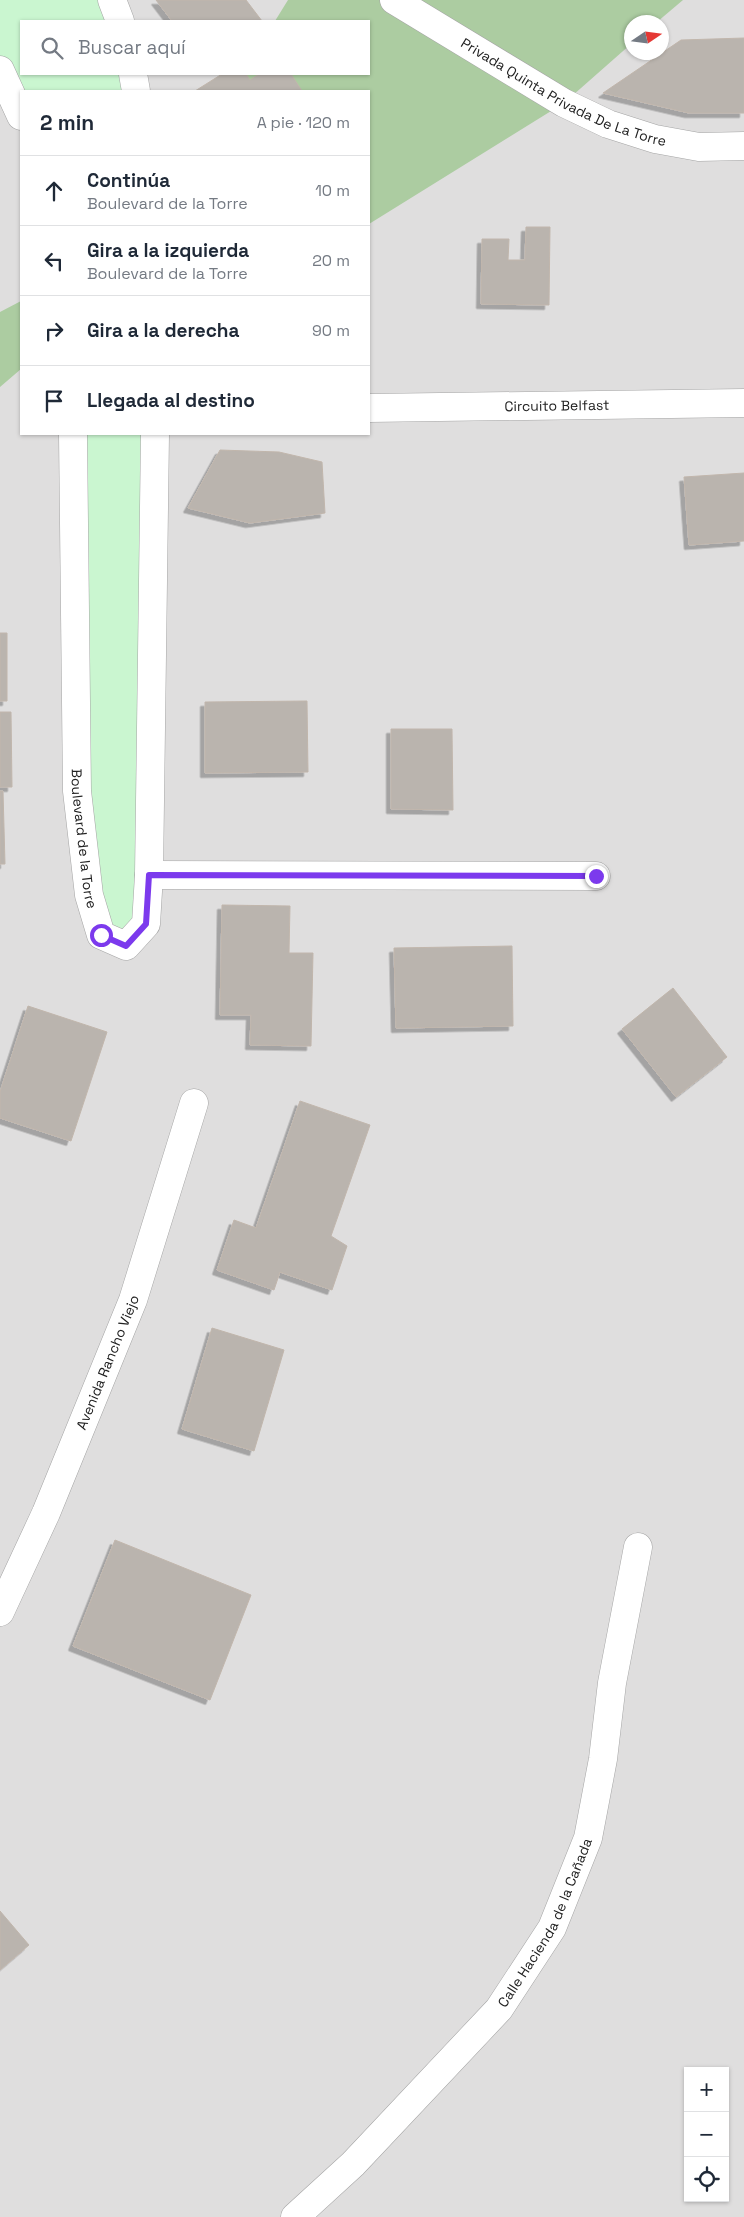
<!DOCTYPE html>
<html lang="es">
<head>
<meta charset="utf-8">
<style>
  :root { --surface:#fff; --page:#f2f2f3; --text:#1f2937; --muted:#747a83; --line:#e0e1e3 }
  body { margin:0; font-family:"Space Grotesk",sans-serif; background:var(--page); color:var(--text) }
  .controls { position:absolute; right:15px; bottom:15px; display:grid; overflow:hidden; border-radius:0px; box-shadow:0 1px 4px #0004 }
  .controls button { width:45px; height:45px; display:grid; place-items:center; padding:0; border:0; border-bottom:1px solid var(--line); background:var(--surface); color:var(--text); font:25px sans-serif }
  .compass { position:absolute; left:624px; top:15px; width:45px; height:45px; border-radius:50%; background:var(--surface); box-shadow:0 1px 4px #0004; rotate:77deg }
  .stop { position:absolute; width:15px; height:15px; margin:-11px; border:4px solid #7c3aed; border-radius:50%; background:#fff }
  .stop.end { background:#7c3aed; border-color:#fff; box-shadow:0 1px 5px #0008 }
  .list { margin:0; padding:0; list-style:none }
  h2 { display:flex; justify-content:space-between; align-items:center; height:65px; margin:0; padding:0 20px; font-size:21px }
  h2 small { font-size:16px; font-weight:400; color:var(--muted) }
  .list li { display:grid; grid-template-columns:32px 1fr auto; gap:15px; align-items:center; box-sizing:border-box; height:70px; padding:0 20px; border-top:1px solid var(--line) }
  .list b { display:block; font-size:19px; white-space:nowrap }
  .list p { margin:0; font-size:16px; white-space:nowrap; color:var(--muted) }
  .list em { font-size:16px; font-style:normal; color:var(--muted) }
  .icon { flex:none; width:28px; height:28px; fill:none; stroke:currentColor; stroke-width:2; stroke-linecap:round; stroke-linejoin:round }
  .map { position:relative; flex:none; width:744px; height:2217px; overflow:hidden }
  .search { position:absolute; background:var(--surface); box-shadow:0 1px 4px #0004; left:20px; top:20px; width:350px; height:55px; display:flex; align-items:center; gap:12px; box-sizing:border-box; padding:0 18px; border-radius:0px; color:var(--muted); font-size:19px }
  .panel { position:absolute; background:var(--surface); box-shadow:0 1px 4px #0004; left:20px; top:90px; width:350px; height:345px; border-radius:0px }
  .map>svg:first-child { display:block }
  .residential { fill:#dfdede; fill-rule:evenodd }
  .forest { fill:#accca1 }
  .park { fill:#caf6d0 }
  .building { fill:#bab4ae; stroke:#c1b6ac; filter:url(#shadow) }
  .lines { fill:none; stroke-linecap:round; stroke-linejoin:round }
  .minor-casing { stroke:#a5a5a5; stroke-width:29 }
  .tertiary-casing { stroke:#a5a5a5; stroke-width:29 }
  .minor { stroke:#fff; stroke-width:28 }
  .tertiary { stroke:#fff; stroke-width:28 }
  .route { stroke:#7c3aed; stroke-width:6 }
  .labels { text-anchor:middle; stroke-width:4.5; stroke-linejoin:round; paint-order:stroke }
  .street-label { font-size:14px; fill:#212121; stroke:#fff }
</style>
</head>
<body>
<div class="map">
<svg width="744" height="2217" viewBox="0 0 744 2217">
  <defs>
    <filter id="shadow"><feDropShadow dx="-4.5" dy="4.5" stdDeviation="0" flood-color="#0004"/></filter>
  </defs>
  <rect width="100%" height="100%" fill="#f1eee9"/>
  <!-- residential -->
  <path class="residential" d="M0,0H744V2217H0ZM21,21H369V74H21ZM632,22H662V52H632ZM21,91H369V434H21ZM688,2071H725V2198H688Z"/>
  <!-- forest -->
  <path class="forest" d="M288,0H683L657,22H632L631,44L564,103L369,224V91H234L244,74H369V21H275Z
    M21,301V369L0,387V312Z"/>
  <!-- park -->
  <path class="park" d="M0,0H112L120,21H21V74H133L136,91H21L0,70Z
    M73,434H155L149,875L126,946L89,895Z"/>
  <!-- building -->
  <path class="building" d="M156,0H246L262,21H172Z
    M744,38V113H689L603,93L681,40Z
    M222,74H246L250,80L259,74H291L302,91H195Z
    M526,227H550L549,305L481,304L482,239H509L508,260H525Z
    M220,450L279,452L322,462L325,513L250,523L188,508Z
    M744,473V541L689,545L684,477Z
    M0,633H7V701H0Z
    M307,701L308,772L205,773V702Z
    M0,712H11L12,787H0Z
    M391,729H452L453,810L391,809Z
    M0,791H3L5,864H0Z
    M222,905L290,906L289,953H313L311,1046L250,1045L251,1015H220Z
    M512,946L513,1026L396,1028L394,948Z
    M673,988L727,1057L676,1097L622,1029Z
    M28,1006L107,1032L71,1141L0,1118V1092Z
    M300,1101L370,1125L331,1236L347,1246L332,1290L280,1272L274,1290L217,1270L234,1220L256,1228Z
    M212,1328L284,1350L254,1451L182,1429Z
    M115,1540L251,1595L210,1700L73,1646Z
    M0,1911L29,1945L0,1970Z"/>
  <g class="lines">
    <!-- minor casing -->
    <g class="minor-casing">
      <g id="minor">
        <path id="s1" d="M394,0L564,103L608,124L655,139L699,147L744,146"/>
        <path id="s2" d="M369,408L744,403"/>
        <path d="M149,875L596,876"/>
        <path id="s3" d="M0,1612L46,1513L133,1300L194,1103"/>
        <path id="s4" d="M295,2217L353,2164L499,2009L552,1928L588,1838L603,1759L612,1683L638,1547"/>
      </g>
    </g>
    <!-- tertiary casing -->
    <g class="tertiary-casing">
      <g id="tertiary">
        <path d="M112,0L120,21"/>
        <path d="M0,70L21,116"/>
        <path d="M133,74L136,91"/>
        <path id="s5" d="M73,434L77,791L89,895L101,935L126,946L146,924L149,875L155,434"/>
      </g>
    </g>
    <!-- minor -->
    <use href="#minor" class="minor"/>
    <!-- tertiary -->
    <use href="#tertiary" class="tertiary"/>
  </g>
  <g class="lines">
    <!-- route -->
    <path class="route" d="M101,935L126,946L146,924L149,875L596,876"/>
  </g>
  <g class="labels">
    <!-- street labels -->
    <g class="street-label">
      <text dy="5" stroke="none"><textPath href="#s1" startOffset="194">Privada Quinta Privada De La Torre</textPath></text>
      <text dy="5" stroke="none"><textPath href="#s2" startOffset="188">Circuito Belfast</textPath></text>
      <text dy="5" stroke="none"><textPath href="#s5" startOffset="405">Boulevard de la Torre</textPath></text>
      <text dy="5" stroke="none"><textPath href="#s3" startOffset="272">Avenida Rancho Viejo</textPath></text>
      <text dy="5" stroke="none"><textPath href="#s4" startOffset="390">Calle Hacienda de la Cañada</textPath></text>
    </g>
  </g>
</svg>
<div class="controls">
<button>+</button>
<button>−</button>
<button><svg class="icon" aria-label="locate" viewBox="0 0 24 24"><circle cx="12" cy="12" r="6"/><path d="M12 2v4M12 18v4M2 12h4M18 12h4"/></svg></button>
</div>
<svg class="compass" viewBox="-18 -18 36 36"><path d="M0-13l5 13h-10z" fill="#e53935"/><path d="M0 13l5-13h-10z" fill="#747a83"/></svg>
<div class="stop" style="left:101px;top:935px"></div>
<div class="stop end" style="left:596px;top:876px"></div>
<div class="search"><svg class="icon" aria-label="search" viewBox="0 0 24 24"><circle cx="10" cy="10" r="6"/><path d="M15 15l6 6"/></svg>Buscar aquí</div>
<section class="panel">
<h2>2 min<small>A pie · 120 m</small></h2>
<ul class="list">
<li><svg class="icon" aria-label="ahead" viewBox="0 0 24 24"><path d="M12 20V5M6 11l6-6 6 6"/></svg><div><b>Continúa</b><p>Boulevard de la Torre</p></div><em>10 m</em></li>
<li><svg class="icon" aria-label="left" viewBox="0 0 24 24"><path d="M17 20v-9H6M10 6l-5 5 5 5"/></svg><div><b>Gira a la izquierda</b><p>Boulevard de la Torre</p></div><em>20 m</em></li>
<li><svg class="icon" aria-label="right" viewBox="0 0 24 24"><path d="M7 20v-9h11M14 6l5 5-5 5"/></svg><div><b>Gira a la derecha</b></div><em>90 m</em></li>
<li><svg class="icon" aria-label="arrive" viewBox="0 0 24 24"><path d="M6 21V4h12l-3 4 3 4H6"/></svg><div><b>Llegada al destino</b></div></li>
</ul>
</section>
</div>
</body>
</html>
